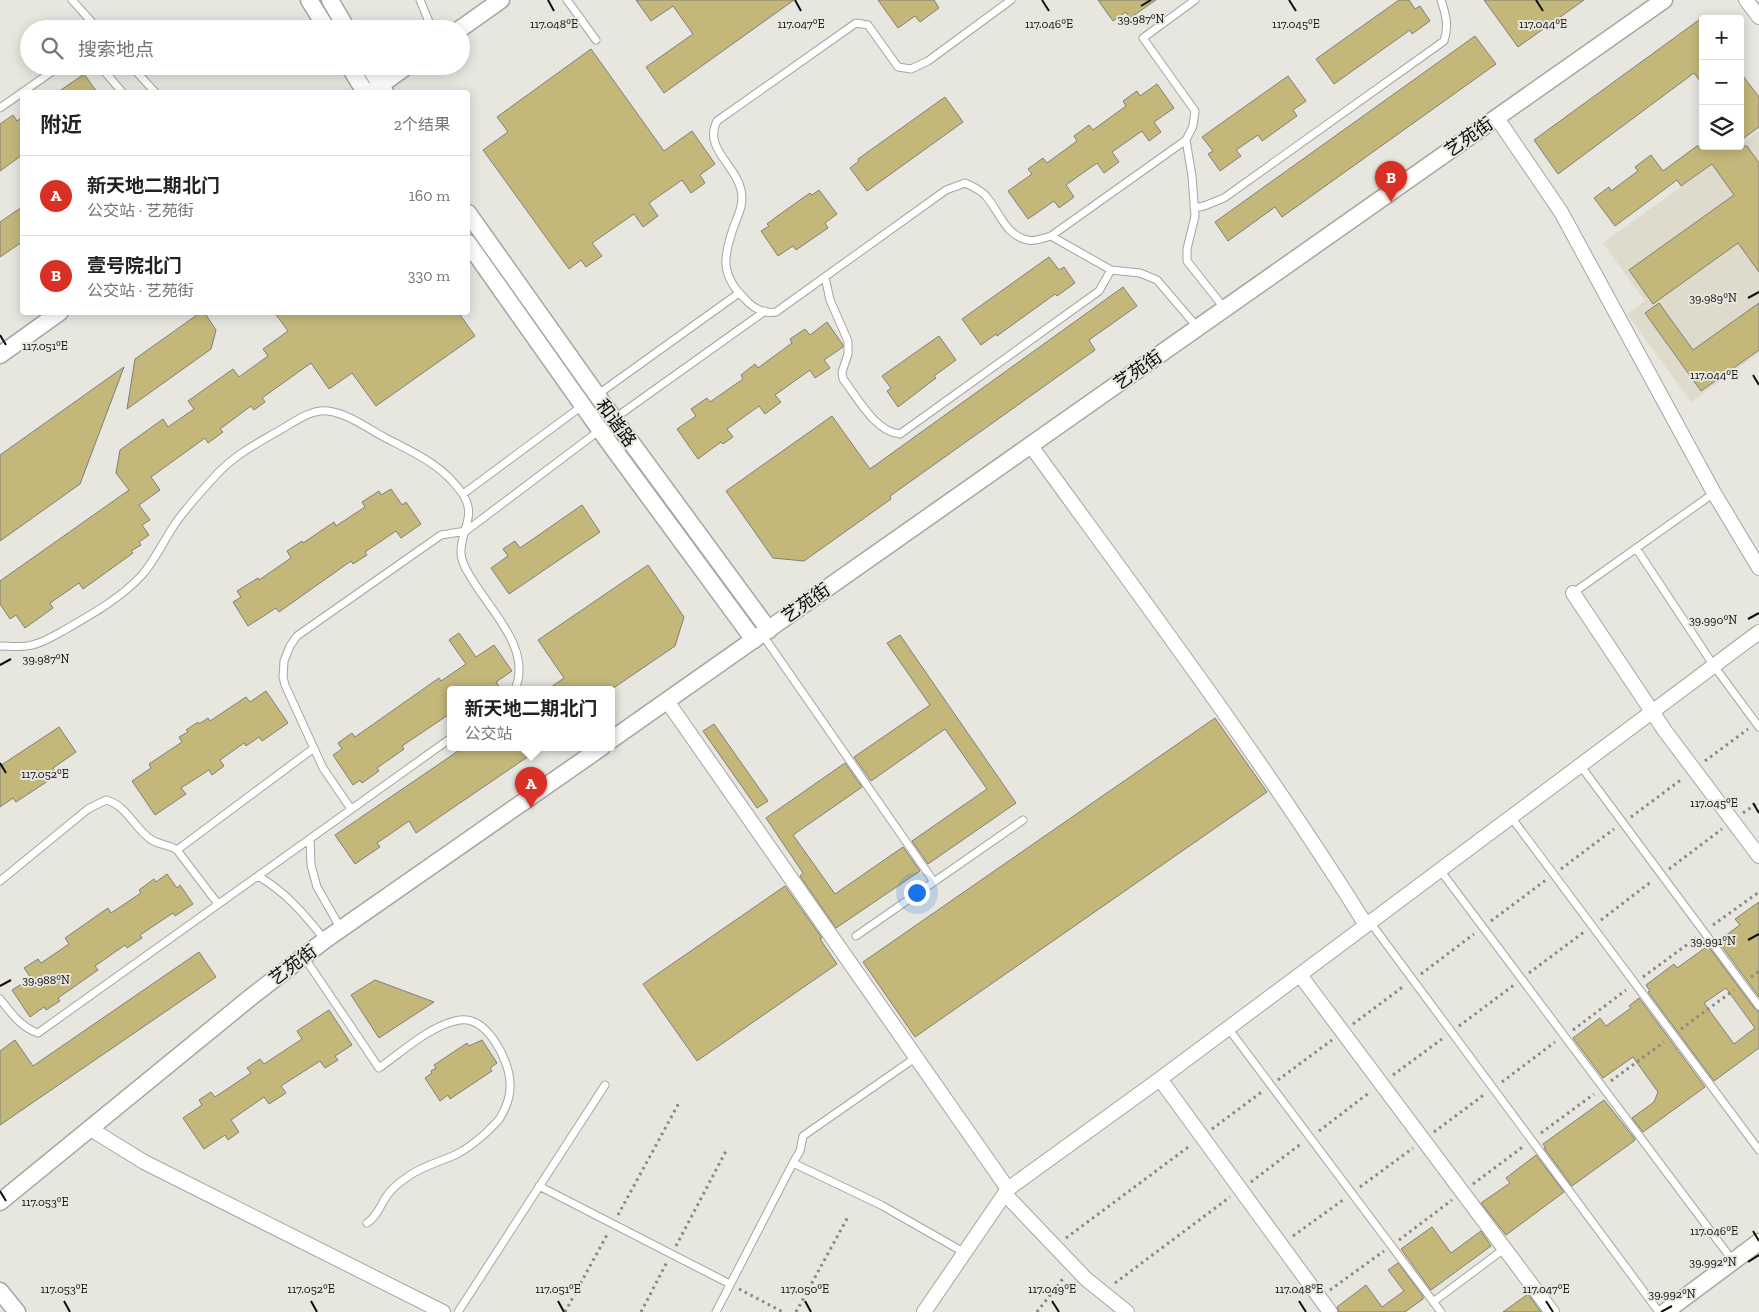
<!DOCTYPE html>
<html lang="zh">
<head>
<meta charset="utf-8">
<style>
  :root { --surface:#fff; --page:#f6f6f6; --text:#222; --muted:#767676; --line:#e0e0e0; --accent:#d93025 }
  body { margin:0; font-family:"Zilla Slab","Noto Sans SC",serif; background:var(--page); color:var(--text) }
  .controls { position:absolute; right:15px; top:15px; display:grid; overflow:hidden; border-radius:5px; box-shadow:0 2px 12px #0003 }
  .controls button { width:45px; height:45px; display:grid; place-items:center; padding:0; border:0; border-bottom:1px solid var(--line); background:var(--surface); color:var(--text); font:25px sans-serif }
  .you { position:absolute; left:916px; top:892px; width:18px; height:18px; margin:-12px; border:4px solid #fff; border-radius:50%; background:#1a73e8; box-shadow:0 0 0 8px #1a73e833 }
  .badge { display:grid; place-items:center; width:32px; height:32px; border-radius:50%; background:var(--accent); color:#fff; font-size:16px; font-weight:700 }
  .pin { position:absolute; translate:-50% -41px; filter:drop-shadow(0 1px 2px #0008) }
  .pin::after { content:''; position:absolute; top:26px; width:18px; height:15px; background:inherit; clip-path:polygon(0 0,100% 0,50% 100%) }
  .popup { position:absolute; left:447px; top:686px; width:168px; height:65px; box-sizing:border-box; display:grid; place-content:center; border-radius:5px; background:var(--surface); filter:drop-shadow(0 1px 4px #0005); font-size:16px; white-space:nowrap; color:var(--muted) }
  .popup b { font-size:19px; color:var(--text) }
  .popup::after { content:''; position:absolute; left:50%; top:100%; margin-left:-10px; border:10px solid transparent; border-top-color:var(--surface) }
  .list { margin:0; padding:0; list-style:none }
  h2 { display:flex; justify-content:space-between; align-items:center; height:65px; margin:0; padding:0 20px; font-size:21px }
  h2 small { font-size:16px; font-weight:400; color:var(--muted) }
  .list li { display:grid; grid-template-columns:32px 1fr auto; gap:15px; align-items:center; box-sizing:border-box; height:80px; padding:0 20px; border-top:1px solid var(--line) }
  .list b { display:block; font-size:19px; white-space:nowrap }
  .list p { margin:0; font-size:16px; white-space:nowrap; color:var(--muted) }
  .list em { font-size:16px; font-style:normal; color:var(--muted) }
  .icon { flex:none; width:28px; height:28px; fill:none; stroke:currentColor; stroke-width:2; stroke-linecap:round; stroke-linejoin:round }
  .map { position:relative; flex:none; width:1759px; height:1312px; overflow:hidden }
  .search { position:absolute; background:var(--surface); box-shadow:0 2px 12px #0003; left:20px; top:20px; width:450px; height:55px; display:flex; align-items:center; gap:12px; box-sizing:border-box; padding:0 18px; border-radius:28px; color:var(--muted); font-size:19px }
  .panel { position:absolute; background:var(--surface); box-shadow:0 2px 12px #0003; left:20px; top:90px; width:450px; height:225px; border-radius:5px }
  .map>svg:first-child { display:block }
  .built { fill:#dedbcd }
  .building { fill:#c3b87a; stroke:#807f79; fill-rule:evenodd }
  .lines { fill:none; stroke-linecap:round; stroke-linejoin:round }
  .service-casing { stroke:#a6a59e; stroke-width:9 }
  .minor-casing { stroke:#a6a59e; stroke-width:16 }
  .tertiary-casing { stroke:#a6a59e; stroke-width:19 }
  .path { stroke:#898884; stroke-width:3; stroke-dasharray:2.5 4; stroke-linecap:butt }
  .service { stroke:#fff; stroke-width:7 }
  .minor { stroke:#fff; stroke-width:14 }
  .tertiary { stroke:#fff; stroke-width:16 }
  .ticks { fill:none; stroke:#0e0e0c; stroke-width:2 }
  .labels { text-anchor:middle; stroke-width:4; stroke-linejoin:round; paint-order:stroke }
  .street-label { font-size:18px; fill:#0e0e0c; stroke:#e7e6df }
  .ticks-label { font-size:12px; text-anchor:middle; fill:#0e0e0c; stroke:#e7e6df; stroke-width:4; stroke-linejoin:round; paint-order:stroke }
</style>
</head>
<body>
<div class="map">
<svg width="1759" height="1312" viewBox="0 0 1759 1312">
  <rect width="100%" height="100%" fill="#e7e6df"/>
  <!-- built -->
  <path class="built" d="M1759,131V353L1691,402L1627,314L1645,301L1603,243L1738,146H1740V145Z"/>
  <!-- building -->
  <path class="building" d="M636,0H794L664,93L646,67L693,34L673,6L651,21Z
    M878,0H934L939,8L920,22L915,16L898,28Z
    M1098,0H1156L1130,18L1126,12L1113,21Z
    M1399,0H1409L1415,9L1420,6L1430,21L1412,34L1410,30L1334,84L1316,59Z
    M1484,0H1584L1518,47Z
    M1703,17V85L1694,73L1558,174L1534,140Z
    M1475,36L1496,64L1282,217L1275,207L1228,241L1215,222Z
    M591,49L664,151L692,131L715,164L700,175L705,183L691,193L682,180L649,203L658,216L643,227L634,214L592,243L602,256L586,267L581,260L569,269L483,150L508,132L497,117Z
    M1740,72L1759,97V127L1740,141Z
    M84,74L97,92H58Z
    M1288,76L1306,101L1293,110L1297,116L1262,141L1258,135L1236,150L1241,156L1220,171L1208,154L1213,151L1202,137Z
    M1157,84L1174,108L1154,122L1161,132L1149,141L1142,131L1112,152L1119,162L1104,173L1097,163L1066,185L1074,197L1059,208L1054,201L1028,219L1008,191L1032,174L1028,169L1043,158L1047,163L1077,141L1074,136L1089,125L1093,130L1126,106L1123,101L1137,91L1140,96Z
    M945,97L963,122L867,191L850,168L859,161L858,159Z
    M13,115L17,121L22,117V155L0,171V124Z
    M1697,146H1747L1759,163V272L1738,243L1653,304L1629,270L1734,195L1712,164L1681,186L1677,180L1615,226L1594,198L1609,187L1611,191L1638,171L1635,167L1651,155L1663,171Z
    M819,190L837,214L825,223L828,228L796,250L793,246L778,256L761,231L769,226L767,224L776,217L810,193L812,195Z
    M22,207V242L0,257V222Z
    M1049,257L1059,270L1064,267L1075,283L1057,296L1055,294L997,336L996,334L981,345L962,319Z
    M1123,287L1137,306L1089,340L1095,350L890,496L891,499L804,561L773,558L726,491L832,416L870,469Z
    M1659,303L1693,350L1759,303V350L1701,391L1645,313Z
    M201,312H204L216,330L211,349L127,409L135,359Z
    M274,312H458L475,336L376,406L352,373L329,389L311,363L262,398L265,402L254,410L251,406L220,429L223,432L208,443L205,438L151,477L160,490L139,505L150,520L142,525L149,535L139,542L141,545L131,551L133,553L83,589L79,583L50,603L53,608L25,628L16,615L10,619L0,604V581L129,490L116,473L120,450L163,419L168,427L194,409L188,401L233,369L239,377L268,356L263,349L288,331Z
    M827,322L843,345V347L824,360L830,368L815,378L810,370L775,395L781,402L765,414L759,406L727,429L733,437L723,444L721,442L698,459L677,429L696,416L691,409L707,398L710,402L743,379L741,375L755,364L758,368L792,343L790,339L805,329L810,335Z
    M939,336L956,360L934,376L936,378L898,407L887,391L891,388L882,376Z
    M124,367L80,484L0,541V455Z
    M391,489L402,505L406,502L421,524L401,538L396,531L365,552L367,555L353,564L351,561L279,612L276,608L248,626L233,602L241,597L237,591L258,578L259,580L291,558L287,551L302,541L303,543L334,522L336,526L365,507L362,502L379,491L381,495Z
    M582,505L600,532L509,594L491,568L508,556L503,549L515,541L520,548Z
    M648,565L684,617L675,646L612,689H548L564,678L538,640Z
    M459,633L476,657L494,645L512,671L496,682L501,689H451V713L402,746L404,749L377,768L379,771L362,783L360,780L353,785L333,755L342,749L338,743L352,733L355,737L439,678L441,681L466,664L449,640Z
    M900,635L1016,803L928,864L912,841L987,789L945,729L871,781L854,757L930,705L887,643Z
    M266,691L288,723L262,741L259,737L246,746L244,743L220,760L224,766L212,775L209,770L181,788L186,794L155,815L132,781L151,768L149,764L182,742L179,737L188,732L186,730L198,722L199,724L208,718L210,721L246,697L250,702Z
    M1215,718L1267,792L915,1037L863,962Z
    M714,724L768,801L757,808L703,731Z
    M59,727L76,752L53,768L57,775L16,802L13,798L0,807V766Z
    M464,747H542L416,833L409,821L377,843L380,847L355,864L335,835Z
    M845,763L862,787L793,835L835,894L903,847L920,871L836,928L800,876L803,873L766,818Z
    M167,874L177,888L180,885L193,904L175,916L173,913L140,935L142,938L127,948L125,945L95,966L98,970L58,998L60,1001L46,1010L44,1007L30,1017L12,990L31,978L24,968L38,959L41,963L69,944L65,938L108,908L111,913L141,893L139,890L154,879L156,882Z
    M785,886L822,938L820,939L837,964L697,1061L643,984Z
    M1759,902V997L1718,941L1740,925L1735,919Z
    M1708,946L1755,1009L1759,1011V1048L1714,1081L1648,992L1650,991L1646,985L1674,964L1677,968ZM1726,988L1755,1028L1734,1044L1704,1003Z
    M199,952L216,977L0,1125V1051L15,1040L33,1066Z
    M375,980L434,1002L379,1038L351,995Z
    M1639,998L1705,1087L1643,1132L1632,1118L1654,1102L1658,1092L1633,1057L1603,1078L1573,1038L1600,1018L1606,1026L1631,1008L1629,1006Z
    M329,1010L352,1045L335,1056L338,1060L325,1068L320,1061L281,1086L286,1093L269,1104L264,1097L231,1120L239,1132L228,1140L225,1135L204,1149L183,1118L202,1105L199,1100L211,1092L215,1097L251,1073L247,1068L260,1059L264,1064L302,1039L297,1031Z
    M482,1040L497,1063L490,1068L492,1071L450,1099L448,1095L440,1101L425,1078L432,1073L431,1071L436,1068L434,1065L467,1043L469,1046Z
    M1604,1100L1635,1139L1634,1141L1572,1186L1544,1148H1546L1543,1144Z
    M1536,1155L1564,1192L1506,1235L1481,1203L1510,1183L1506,1178Z
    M1432,1227L1451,1253L1481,1231L1491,1246L1431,1290L1401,1249Z
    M1398,1263L1423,1296V1299L1405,1312H1339L1337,1307L1366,1285L1382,1307L1404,1291L1388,1270Z
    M1528,1294L1541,1312H1503Z"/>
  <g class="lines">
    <!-- service casing -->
    <g class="service-casing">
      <path id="service" d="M72,0L98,29
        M420,0L432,29
        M567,0L596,40
        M1011,0L928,61L911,69L898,67L868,25L856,23L717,121C703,148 736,165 741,190C744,204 739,213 734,226C723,257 720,275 745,299C753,308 764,314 776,312L946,190L965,183C972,186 979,189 985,195C999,210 1005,236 1028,240C1034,242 1044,238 1051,236L1186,140L1193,126L1195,111L1143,38L1195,0
        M100,66L122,92
        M131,66L155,92
        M0,108L60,66
        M1186,140L1192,176L1195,216L1187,249V261L1225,309
        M1194,208L1204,206L1224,198L1444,41C1449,26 1446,15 1441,0
        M1051,236L1111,270L1140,273L1157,280L1198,328
        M825,277L830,300L848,341V354L842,372L843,379C857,397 875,432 900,434L1099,291L1111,270
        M597,395L739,293
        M615,418L765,311
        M463,494L582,406
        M1636,548L1714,666L1759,727
        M1573,593L1714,493
        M762,634L934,882
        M0,646C10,646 22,648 32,645C42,643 52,637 61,632C89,616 120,599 142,575C156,559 165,538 177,521C189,505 204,488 218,473C236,454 258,443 280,430C294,422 311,409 328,411C346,413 366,427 382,436C412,452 441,463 462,493C477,515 462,528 461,550C460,559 465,568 470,576C488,608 533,649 515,689
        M1580,765L1759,1006
        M351,809L323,768L285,685L283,677L284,661L290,646L297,636L441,535L466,531L600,430
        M1511,817L1759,1150
        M310,839L311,865L317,887L341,929
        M177,850L314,748
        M1440,870L1733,1261
        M258,876C286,892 305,915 325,940
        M0,881L88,809L106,800C126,805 133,826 149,838C157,845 169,844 177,850L218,904
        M1370,922L1659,1312
        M856,936L1023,820
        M304,957L379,1068C402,1052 432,1024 460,1020C487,1016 509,1060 510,1082C511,1094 506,1108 500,1118C497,1123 491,1127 487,1132C478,1140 469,1148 457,1154C440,1162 421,1166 406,1178C400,1182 393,1188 389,1193C381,1203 378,1216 367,1223
        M0,999C10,1012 22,1028 38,1033L451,738
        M1228,1028L1441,1312
        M793,1163L800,1151L803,1136L915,1058
        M539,1186L730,1284
        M1433,1302L1504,1249
        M458,1312L605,1085
        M716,1312L793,1163L881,1205L965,1253"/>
    </g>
    <!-- minor casing -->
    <g class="minor-casing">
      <path id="minor" d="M1746,0L1759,17
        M1497,118L1561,212L1714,493L1759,568
        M1031,446C1145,603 1263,760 1366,925
        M1573,593L1665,731L1759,856
        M667,701L1008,1189
        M1300,975L1552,1312
        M1160,1079L1330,1312
        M89,1128L144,1162L443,1312
        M1005,1194L1086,1279L1127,1312
        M924,1312L1008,1189L1160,1079L1759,632"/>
    </g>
    <!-- tertiary casing -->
    <g class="tertiary-casing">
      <path id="tertiary" d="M309,0L327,29
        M330,0L347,29
        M460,29L501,0
        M349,66L365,92
        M369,66L385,92
        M371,92L407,66
        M468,213L614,419L769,630
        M468,243L610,444L754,640
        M0,355L60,312
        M611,740L1664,0
        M0,1202L251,997L325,940L602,747
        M0,1291L17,1312
        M1665,1312L1759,1242"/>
    </g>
    <!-- path -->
    <path class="path" d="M1705,761L1748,729
      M1743,813L1759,802
      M1631,817L1682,779
      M1561,869L1614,829
      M1669,869L1722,829
      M1601,920L1652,881
      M1491,921L1546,880
      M1713,925L1759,892
      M1529,973L1584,932
      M1421,974L1474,934
      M1643,977L1696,938
      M1751,977L1759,971
      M1353,1024L1404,986
      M1459,1026L1514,985
      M1681,1029L1734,990
      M1573,1030L1626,990
      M1393,1075L1442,1039
      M1278,1080L1332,1040
      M1611,1081L1664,1042
      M1502,1082L1555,1042
      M1212,1129L1263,1091
      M1319,1131L1370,1092
      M1434,1132L1485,1094
      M1541,1133L1594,1094
      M1251,1182L1302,1143
      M1473,1184L1524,1146
      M1360,1187L1413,1148
      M618,1215L680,1101
      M1293,1236L1343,1200
      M1066,1238L1191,1145
      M1399,1240L1452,1200
      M676,1246L727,1149
      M1115,1283L1230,1197
      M739,1289L783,1312
      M1330,1290L1384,1251
      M565,1312L608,1233
      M641,1312L667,1262
      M796,1312L849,1215
      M1037,1312L1065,1276"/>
    <!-- service -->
    <use href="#service" class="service"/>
    <!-- minor -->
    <use href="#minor" class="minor"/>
    <!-- tertiary -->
    <use href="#tertiary" class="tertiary"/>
  </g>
  <!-- ticks -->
  <path class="ticks" d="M548,0L554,11M795,0L801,11M1042,0L1049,11M1289,0L1296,11M1536,0L1543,11M1141,6L1151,0M1748,298L1759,292M0,335L6,345M1753,375L1759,385M1748,619L1759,613M0,665L11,659M0,763L6,773M1753,803L1759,813M1748,940L1759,934M0,986L11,980M0,1191L6,1201M1753,1231L1759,1241M1748,1262L1759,1255M64,1301L70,1312M311,1301L317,1312M558,1301L564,1312M805,1301L811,1312M1052,1301L1059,1312M1299,1301L1306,1312M1546,1301L1553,1312M1661,1312L1672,1306"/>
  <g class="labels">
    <!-- street labels -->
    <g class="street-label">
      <text transform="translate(1469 137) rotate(-35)" y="6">艺苑街</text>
      <text transform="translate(1138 370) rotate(-35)" y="6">艺苑街</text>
      <text transform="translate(616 423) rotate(54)" y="6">和谐路</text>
      <text transform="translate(806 603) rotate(-35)" y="6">艺苑街</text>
      <text transform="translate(293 965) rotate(-37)" y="6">艺苑街</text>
    </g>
  </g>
  <g class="ticks-label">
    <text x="1141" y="23">39.987°N</text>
    <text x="554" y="28">117.048°E</text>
    <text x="801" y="28">117.047°E</text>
    <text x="1049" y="28">117.046°E</text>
    <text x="1296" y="28">117.045°E</text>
    <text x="1543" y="28">117.044°E</text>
    <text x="1713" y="302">39.989°N</text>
    <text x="45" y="350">117.051°E</text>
    <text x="1714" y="379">117.044°E</text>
    <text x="1713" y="624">39.990°N</text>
    <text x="46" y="663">39.987°N</text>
    <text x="45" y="778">117.052°E</text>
    <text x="1714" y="807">117.045°E</text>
    <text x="1713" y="945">39.991°N</text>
    <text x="46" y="984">39.988°N</text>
    <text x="45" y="1206">117.053°E</text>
    <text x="1714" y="1235">117.046°E</text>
    <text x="1713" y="1266">39.992°N</text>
    <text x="64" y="1293">117.053°E</text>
    <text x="311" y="1293">117.052°E</text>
    <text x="558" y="1293">117.051°E</text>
    <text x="805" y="1293">117.050°E</text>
    <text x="1052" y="1293">117.049°E</text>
    <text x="1299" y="1293">117.048°E</text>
    <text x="1546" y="1293">117.047°E</text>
    <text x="1672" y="1298">39.992°N</text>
  </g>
</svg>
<div class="controls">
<button>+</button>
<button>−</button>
<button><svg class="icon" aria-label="layers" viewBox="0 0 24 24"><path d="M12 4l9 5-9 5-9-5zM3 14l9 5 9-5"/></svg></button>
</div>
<div class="you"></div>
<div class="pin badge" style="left:531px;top:808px">A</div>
<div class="popup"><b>新天地二期北门</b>公交站</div>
<div class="pin badge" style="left:1391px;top:202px">B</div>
<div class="search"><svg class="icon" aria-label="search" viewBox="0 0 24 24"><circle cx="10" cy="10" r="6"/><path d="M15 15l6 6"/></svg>搜索地点</div>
<section class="panel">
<h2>附近<small>2个结果</small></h2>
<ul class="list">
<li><span class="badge">A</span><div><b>新天地二期北门</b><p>公交站 · 艺苑街</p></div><em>160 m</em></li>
<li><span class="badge">B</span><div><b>壹号院北门</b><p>公交站 · 艺苑街</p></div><em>330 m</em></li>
</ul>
</section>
</div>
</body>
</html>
